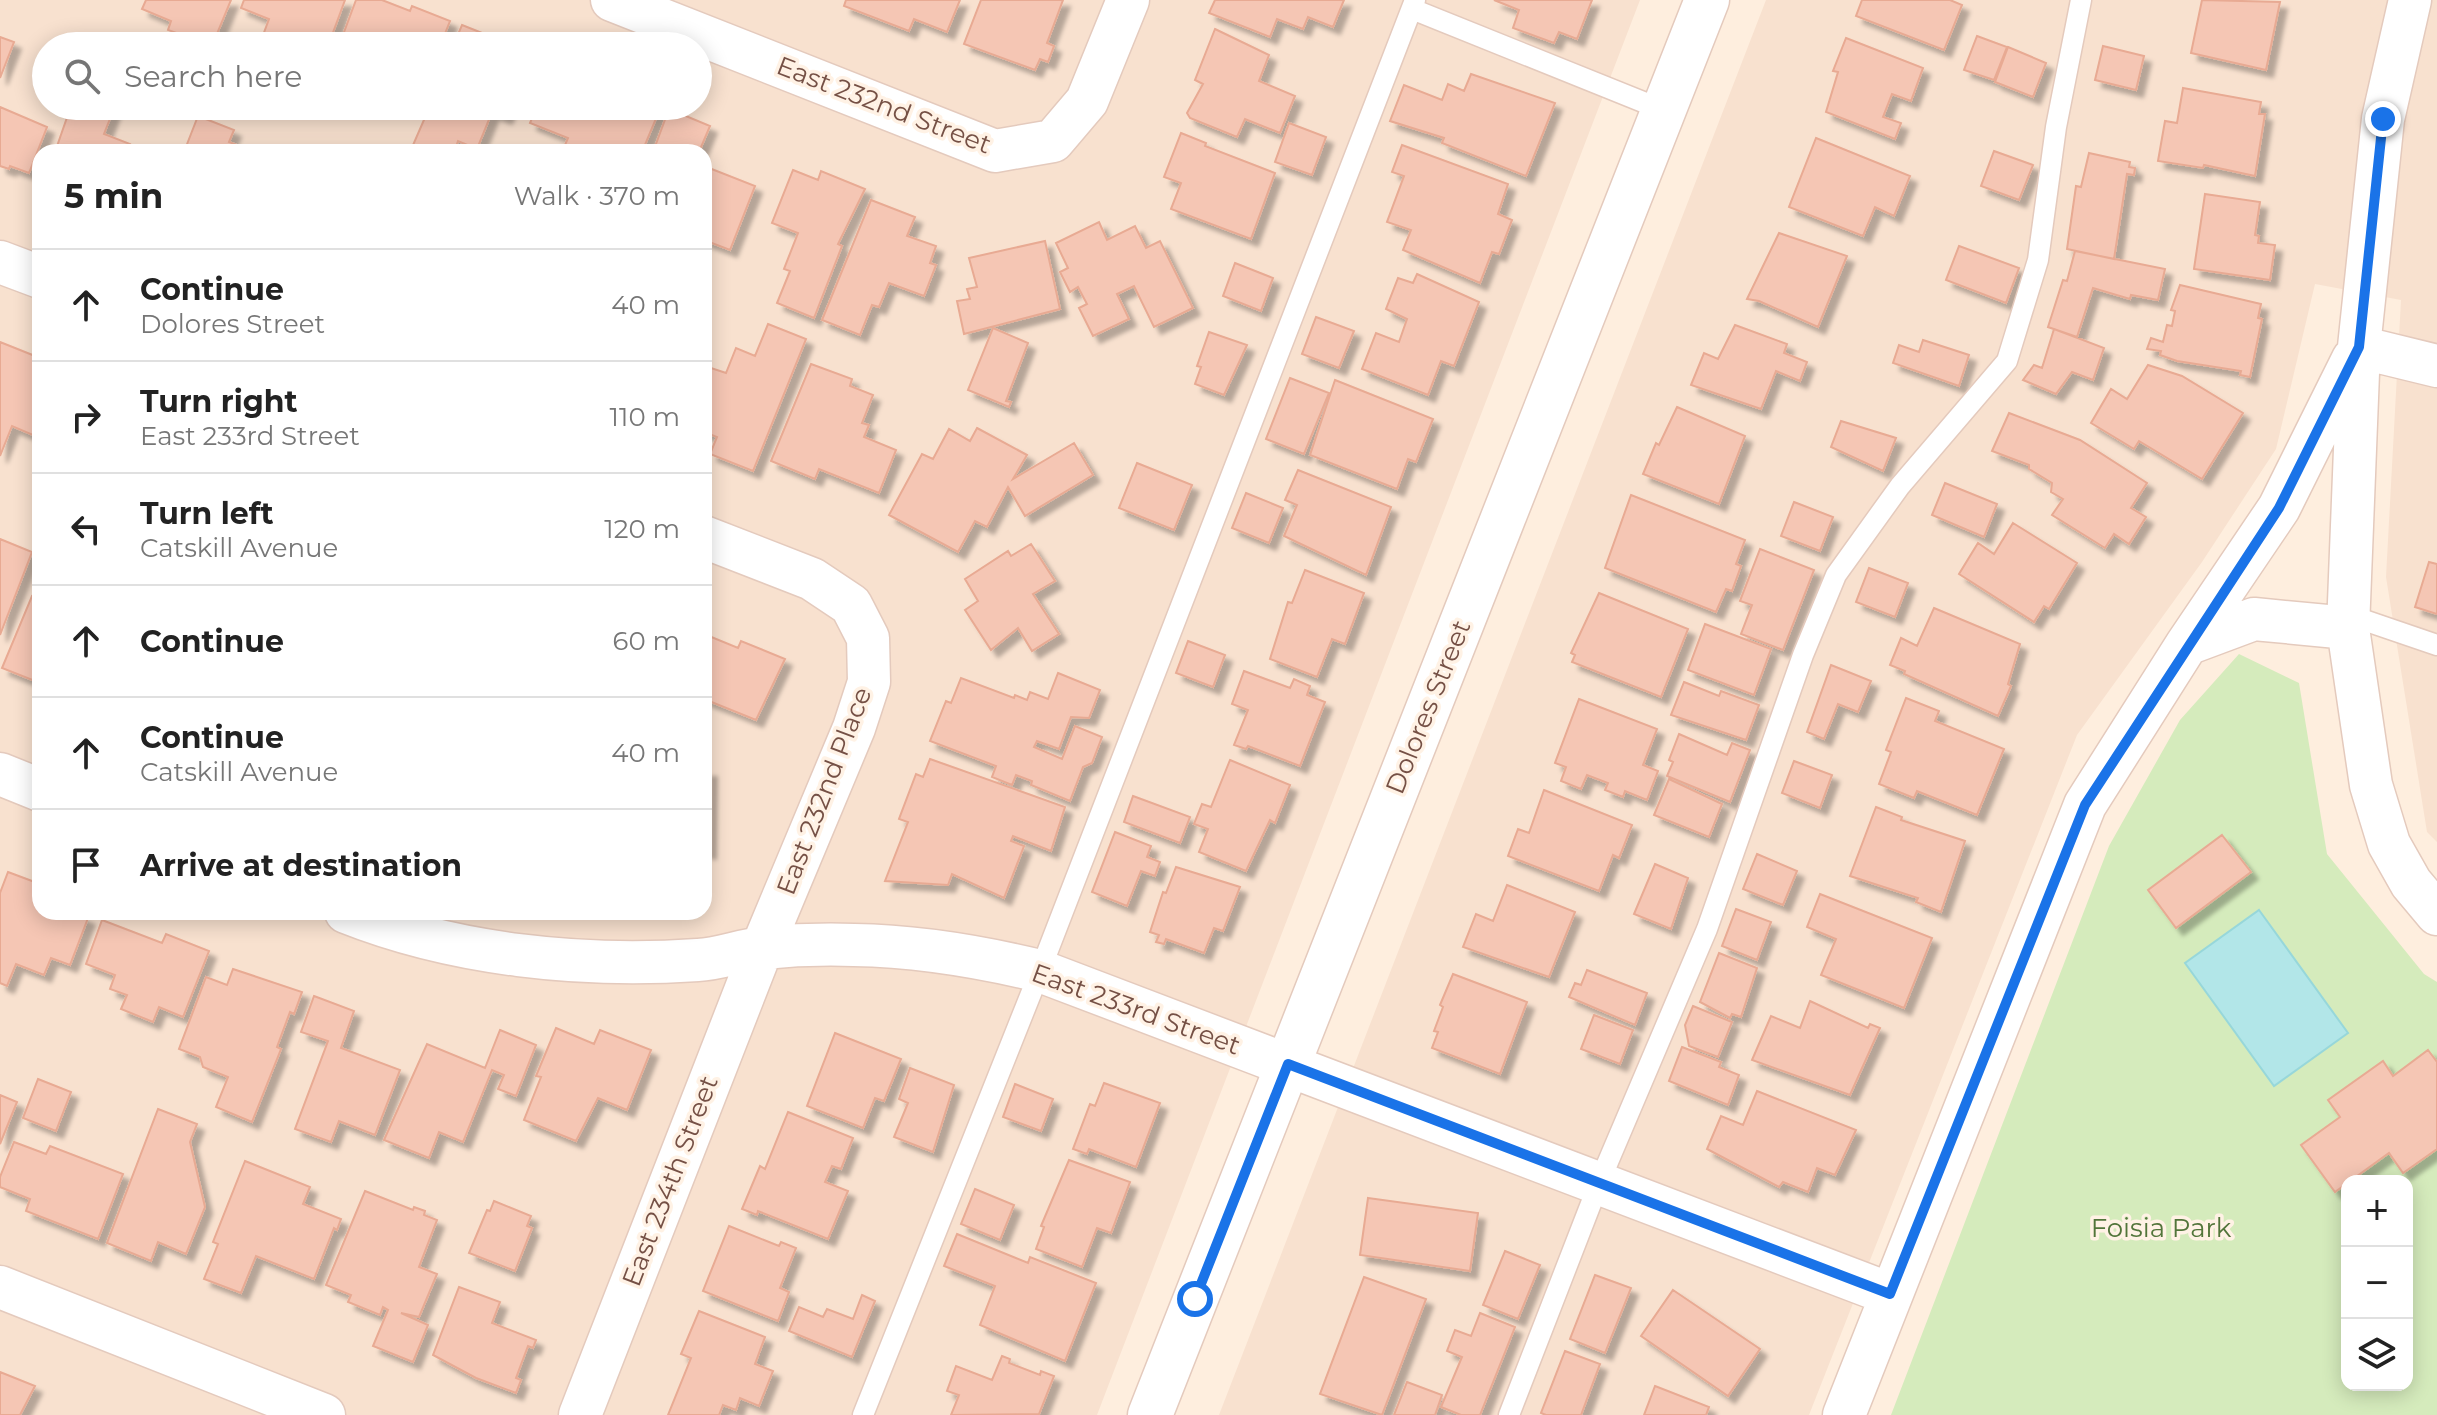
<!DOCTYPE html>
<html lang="en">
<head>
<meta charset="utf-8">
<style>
  :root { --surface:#fff; --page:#f6f6f6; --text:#222; --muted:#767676; --line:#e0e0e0 }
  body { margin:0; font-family:Montserrat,sans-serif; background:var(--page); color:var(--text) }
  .controls { position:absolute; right:24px; bottom:24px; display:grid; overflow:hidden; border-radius:16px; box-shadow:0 4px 20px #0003 }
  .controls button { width:72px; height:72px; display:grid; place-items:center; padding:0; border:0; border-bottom:2px solid var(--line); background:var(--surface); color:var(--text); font:40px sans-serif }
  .stop { position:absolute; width:24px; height:24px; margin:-18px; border:6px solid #1a73e8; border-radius:50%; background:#fff }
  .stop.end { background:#1a73e8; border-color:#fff; box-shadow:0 2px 8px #0008 }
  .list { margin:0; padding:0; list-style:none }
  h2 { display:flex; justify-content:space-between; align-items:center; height:104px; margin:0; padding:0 32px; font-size:34px }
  h2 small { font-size:26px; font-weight:400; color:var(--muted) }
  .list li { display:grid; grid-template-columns:52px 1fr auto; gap:24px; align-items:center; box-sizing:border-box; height:112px; padding:0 32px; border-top:2px solid var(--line) }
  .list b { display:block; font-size:30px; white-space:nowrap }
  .list p { margin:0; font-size:26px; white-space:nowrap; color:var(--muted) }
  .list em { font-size:26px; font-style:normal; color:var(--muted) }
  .icon { flex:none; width:44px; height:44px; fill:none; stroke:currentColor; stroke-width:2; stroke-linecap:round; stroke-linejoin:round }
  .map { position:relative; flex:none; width:2437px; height:1415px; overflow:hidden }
  .search { position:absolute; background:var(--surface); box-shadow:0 4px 20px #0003; left:32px; top:32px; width:680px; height:88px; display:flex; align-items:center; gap:20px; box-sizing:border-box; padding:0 28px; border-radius:44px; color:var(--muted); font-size:30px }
  .panel { position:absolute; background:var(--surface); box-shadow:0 4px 20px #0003; left:32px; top:144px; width:680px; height:776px; border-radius:24px }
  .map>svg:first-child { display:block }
  .residential { fill:#f8e1cf; fill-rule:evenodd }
  .green { fill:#d5ebbc; fill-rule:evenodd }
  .water { fill:#b2e6e8; stroke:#97d7da; stroke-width:2 }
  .building { fill:#f5c6b4; stroke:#e8aa93; stroke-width:2; filter:url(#shadow) }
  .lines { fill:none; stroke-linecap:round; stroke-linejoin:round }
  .service-casing { stroke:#e4cabd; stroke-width:23 }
  .minor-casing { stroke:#e4cabd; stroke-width:45 }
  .tertiary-casing { stroke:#e4cabd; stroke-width:47 }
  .service { stroke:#fff; stroke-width:20 }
  .minor { stroke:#fff; stroke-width:42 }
  .tertiary { stroke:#fff; stroke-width:44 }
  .route { stroke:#1a73e8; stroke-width:10 }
  .labels { text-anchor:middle; stroke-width:7; stroke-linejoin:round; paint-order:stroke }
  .street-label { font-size:26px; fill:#755045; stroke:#fff2e5 }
  .park-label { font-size:26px; fill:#52753a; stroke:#fff2e5 }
</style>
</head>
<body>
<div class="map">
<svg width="2437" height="1415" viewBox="0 0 2437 1415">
  <defs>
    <filter id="shadow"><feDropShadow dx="7" dy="7" stdDeviation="2" flood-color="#0004"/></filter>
  </defs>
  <rect width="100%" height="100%" fill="#feeede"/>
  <!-- residential -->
  <path class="residential" d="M0,0H1640L1097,1415H0ZM46,46H698V106H46ZM40,152H704V912H40Z
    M1766,0H2437V842L2427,832L2386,577L2401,300L2315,284L2276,449L2202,562L2077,735L1809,1415H1219Z"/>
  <!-- green -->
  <path class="green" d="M2239,654L2299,683L2327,854L2424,974L2437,982V1415H1891L2109,846L2180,720ZM2347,1181H2407V1385H2347Z"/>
  <!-- water -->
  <path class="water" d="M2259,910L2348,1033L2274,1086L2185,963Z"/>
  <!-- building -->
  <path class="building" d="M146,0H231L212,46L168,30L171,21L142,9Z
    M244,0H345L328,46H259L269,19L241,8Z
    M356,0H382L410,11L412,6L450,21L440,46H349L340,43Z
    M846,0H960L947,32L914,19L909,31L844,6Z
    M981,0H1063L1047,43L1054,46L1048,62L1040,59L1035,70L964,44Z
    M1215,0H1344L1333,27L1308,17L1303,29L1277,19L1270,37L1209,13Z
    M1494,0H1592L1577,39L1559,32L1554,43L1513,28L1519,10Z
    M1862,0H1950L1962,5L1944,50L1856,16Z
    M2202,0L2280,2L2266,70L2191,53Z
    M462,25L505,42L504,46H453Z
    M1215,29L1269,55L1259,81L1295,96L1280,133L1245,119L1237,137L1190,118L1187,113L1203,84L1195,80Z
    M1977,36L2007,47L1994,80L1964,70Z
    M0,37L14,42L0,78Z
    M1846,38L1923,68L1911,101L1892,94L1883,117L1901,123L1895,139L1826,112L1838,72L1833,71Z
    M2103,46L2144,56L2136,90L2095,80Z
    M2008,47L2046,63L2033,97L1995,82Z
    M1471,74L1555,103L1526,176L1442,143L1444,138L1390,121L1404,85L1442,100L1448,84L1464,91Z
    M2183,88L2261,102L2259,114H2265L2255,176L2204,165L2203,168L2158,161L2165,121L2177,123Z
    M71,106H115L104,134L130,144L127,152H55Z
    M430,106H510L505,117L492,112L477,149L458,141L454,152H410Z
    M537,106H652L660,109L642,152H562L568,138L530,123Z
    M0,107L47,127L29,173L10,166L9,169L0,166Z
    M669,109L710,126L699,152H653Z
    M198,116L234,130L229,142L255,152H184Z
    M1289,123L1326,137L1312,175L1275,162Z
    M1181,133L1206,143L1205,146L1275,173L1251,239L1171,209L1181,183L1164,177Z
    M1816,138L1910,176L1894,216L1875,207L1863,236L1789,207Z
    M1402,145L1508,184L1498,214L1512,220L1499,254L1492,252L1480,283L1403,250L1411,230L1387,222L1404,176L1392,172Z
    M1994,151L2033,165L2019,200L1981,186Z
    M2089,153L2130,162L2129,167L2135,168L2134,175L2127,174L2114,259L2067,249L2076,186L2081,187Z
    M704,166L755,186L730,250L704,240Z
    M793,170L818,180L821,171L865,189L838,244L842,246L814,318L777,303L790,271L784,269L798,233L772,223Z
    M2205,194L2260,202L2255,235L2259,236L2258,243L2275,245L2270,280L2194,269Z
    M871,200L915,217L907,236L936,246L930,263L936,265L924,296L889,283L879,307L872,305L860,335L822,320Z
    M1099,222L1107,240L1135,226L1146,248L1160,241L1193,308L1154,327L1134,286L1117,294L1129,319L1093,336L1079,308L1087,304L1078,287L1070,292L1060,272L1068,268L1056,243Z
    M1779,233L1847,256L1818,327L1759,301L1747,299Z
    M1045,241L1060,309L964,334L957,301L970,299L967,289L977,287L969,258Z
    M1959,246L2019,268L2006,303L1946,280Z
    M2075,251L2165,269L2158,300L2131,295L2130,299L2093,288L2077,337L2048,327L2063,280L2067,281Z
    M1235,263L1273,278L1261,311L1223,296Z
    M1417,274L1479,302L1454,366L1441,361L1428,395L1362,369L1376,333L1399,342L1407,319L1386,309L1398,278L1413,283Z
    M2180,285L2261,304L2258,318L2262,319L2250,377L2240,375L2241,371L2177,361L2160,355L2161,351L2147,349L2151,338L2163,342L2167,325L2172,326L2175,311L2171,310Z
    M1316,317L1354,331L1339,368L1302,354Z
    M768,324L806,339L753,471L710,454L717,437L704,432V386L711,368L726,373L736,348L755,356Z
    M1735,325L1787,344L1784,353L1807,362L1800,381L1776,371L1761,409L1691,385L1704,353L1718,359Z
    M993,328L1028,343L1006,401L1011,402L1009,407L968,390Z
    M2054,329L2104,348L2093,380L2072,372L2056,394L2023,380L2034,365L2042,368Z
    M1209,332L1247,345L1224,395L1195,384L1201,367L1197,366Z
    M1923,340L1969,355L1959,386L1893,363L1899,345L1919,352Z
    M0,342L40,358V438L12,426L0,456Z
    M811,364L852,379L850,386L873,395L862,423L869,425L864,437L896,450L879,493L819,469L815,479L771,461Z
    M2148,365L2182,376L2243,413L2202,479L2139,441L2134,449L2091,423L2111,389L2127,399Z
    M1290,378L1329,393L1304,454L1266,439Z
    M1335,380L1433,419L1416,462L1408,459L1397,489L1310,455Z
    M1677,407L1745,436L1719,504L1643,474L1656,443L1659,445Z
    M2009,413L2080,440L2147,483L2131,508L2146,517L2129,544L2114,534L2105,548L2052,515L2063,499L2051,492L2052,483L2029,469V465L1992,451Z
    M1841,421L1896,438L1883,471L1831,447Z
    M977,428L1027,455L1013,479L1074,443L1093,475L1025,516L1008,487L987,527L975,521L958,552L889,515L922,454L933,459L949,429L970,441Z
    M1137,463L1192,485L1174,530L1119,508Z
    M1298,470L1391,507L1366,575L1284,536L1297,505L1285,500Z
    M1945,483L1997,504L1984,537L1932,515Z
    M1246,493L1283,508L1269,543L1232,528Z
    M1631,495L1745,540L1736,564L1741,566L1732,591L1726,589L1716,612L1605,568Z
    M1794,502L1833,517L1820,551L1781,536Z
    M2013,523L2077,563L2049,609L2044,606L2034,622L1959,574L1978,543L1994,554Z
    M0,539L32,552L0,635Z
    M1031,544L1055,581L1033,594L1059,634L1032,651L1018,628L991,650L965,610L978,601L965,579L1008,551L1011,556Z
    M1760,549L1814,570L1783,650L1741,634L1752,605L1740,601Z
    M2429,562L2437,564V614L2415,607Z
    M1869,568L1908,583L1895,617L1856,602Z
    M1305,570L1364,593L1345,644L1332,639L1317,677L1270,659L1288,602L1292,603Z
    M1599,593L1688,629L1661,697L1572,662L1575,655L1571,653Z
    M32,596L40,599V683L2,668Z
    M1934,608L2020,644L2008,684L2011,686L1998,716L1904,674L1905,671L1890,665L1901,638L1917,646Z
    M1705,624L1771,649L1754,695L1688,670Z
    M704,634L738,648L741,641L785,659L756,720L704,699Z
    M1188,641L1225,655L1213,687L1176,673Z
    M1831,665L1871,681L1858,712L1838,704L1824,739L1807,732Z
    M1244,671L1290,688L1294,679L1310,686L1307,695L1325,702L1300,766L1248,746L1246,749L1234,745L1248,710L1232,704Z
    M1058,673L1100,690L1089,718L1071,717L1059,749L1037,741L1034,747L1062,759L1075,726L1102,737L1092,763L1083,767L1070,801L1031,785L1032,781L1016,775L1012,785L992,777L996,766L930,741L946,701L951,703L961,678L1014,698L1015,695L1027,700L1030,692L1048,699Z
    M1684,682L1719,696L1721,691L1759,705L1746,740L1671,715Z
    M1906,698L1939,711L1935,721L2004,749L1977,815L1917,791L1914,798L1879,784L1891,752L1886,750Z
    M1579,699L1657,729L1643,765L1658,771L1647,800L1625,791L1623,797L1605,790L1608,783L1587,775L1581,789L1561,781L1566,767L1555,763Z
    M1679,734L1727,755L1732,743L1750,750L1730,802L1667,776L1673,762L1669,760Z
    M930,759L1065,807L1051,851L1013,836L1011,841L1024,846L1004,898L952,874L948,885L885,881L908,822L899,819L916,774L923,777Z
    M1230,760L1290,785L1275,823L1270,820L1246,871L1199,852L1208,829L1194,824L1202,804L1211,807Z
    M1794,761L1832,775L1820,808L1782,793Z
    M704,770H710L709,852L704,851Z
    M1669,779L1722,804L1709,837L1654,815Z
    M1544,790L1632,825L1619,858L1613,855L1599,891L1508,856L1518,829L1529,833Z
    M1133,796L1190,817L1180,843L1124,822Z
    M1876,807L1902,817L1901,820L1965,841L1941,912L1916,902L1918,898L1850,876Z
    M1115,832L1151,846L1147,857L1160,862L1155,876L1141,871L1127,906L1092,892Z
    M2222,835L2251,872L2176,928L2148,890Z
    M1757,854L1797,871L1783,905L1743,889Z
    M1655,864L1688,878L1671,929L1634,914Z
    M1176,867L1240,887L1223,931L1214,928L1204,953L1166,939L1164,944L1156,942L1159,935L1150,932L1163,892L1166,893Z
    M8,872L40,884V912H72L88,918L70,965L51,958L44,975L16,964L7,986L0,983V893Z
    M1507,885L1575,912L1549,977L1463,947L1476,914L1493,921Z
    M1820,894L1932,938L1904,1008L1821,975L1836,939L1807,927Z
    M1736,909L1771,922L1757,960L1722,946Z
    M102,920L162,943L166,934L209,951L183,1017L159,1007L153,1022L121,1009L127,995L110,989L115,975L86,964Z
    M1719,953L1757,968L1741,1017L1732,1014L1730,1018L1700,1002Z
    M233,969L302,992L294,1014L290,1012L277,1047L281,1049L252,1122L216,1107L228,1077L203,1067L200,1057L179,1049L206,977L227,985Z
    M1587,970L1647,993L1635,1025L1569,997L1575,983L1581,985Z
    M1453,974L1527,1002L1500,1074L1432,1048L1438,1032L1434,1031L1443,1007L1440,1005Z
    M314,996L354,1011L341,1048L400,1070L375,1135L339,1121L331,1142L295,1129L328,1041L301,1032Z
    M1810,1001L1868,1028L1870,1024L1880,1028L1850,1095L1752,1060L1771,1016L1800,1028Z
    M1693,1006L1732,1022L1718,1057L1689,1046L1685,1025Z
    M1594,1015L1633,1030L1620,1064L1581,1049Z
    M556,1028L594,1044L600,1030L651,1050L627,1110L598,1098L576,1141L524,1120L541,1077L536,1076Z
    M500,1030L536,1045L516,1096L498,1089L504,1075L492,1070L463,1142L439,1132L429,1158L384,1140L427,1044L485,1068Z
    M835,1033L901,1059L884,1101L875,1098L863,1128L807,1106Z
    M1682,1047L1721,1062L1719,1067L1739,1075L1728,1105L1669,1081Z
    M2428,1050L2437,1062V1149L2403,1173L2389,1153L2335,1192L2301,1145L2340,1117L2328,1100L2383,1061L2393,1076Z
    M910,1068L954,1085L933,1152L894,1137L908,1103L899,1099Z
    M38,1079L71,1092L56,1131L23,1118Z
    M1104,1083L1160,1103L1136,1167L1089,1149L1087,1154L1073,1149L1090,1104L1095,1106Z
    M1015,1084L1053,1099L1041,1131L1003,1117Z
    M1757,1091L1856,1130L1835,1175L1817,1168L1808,1192L1783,1182L1779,1187L1707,1149L1721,1116L1743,1125Z
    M0,1095L17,1102L0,1144Z
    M158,1109L197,1124L190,1142L205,1207L186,1254L158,1242L151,1261L107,1243Z
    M788,1112L853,1138L841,1169L832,1166L825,1182L848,1191L828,1239L758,1211L757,1215L742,1209L760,1166L765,1169Z
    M14,1142L46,1154L50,1146L123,1174L98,1239L26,1211L30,1199L0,1187V1177Z
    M1069,1160L1130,1182L1111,1233L1097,1228L1082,1267L1036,1249L1044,1227L1041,1226Z
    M245,1161L310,1187L303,1204L341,1219L337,1230L334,1228L314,1279L256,1256L241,1293L204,1279L218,1244L213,1242Z
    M975,1189L1014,1205L1000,1240L961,1224Z
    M365,1191L413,1210L414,1207L425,1211L424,1215L437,1220L419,1267L437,1274L419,1317L401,1313L428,1325L413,1362L373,1346L388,1310L383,1307L380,1315L348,1302L351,1295L326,1285Z
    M1368,1198L1478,1213L1470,1271L1360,1255Z
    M494,1201L531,1216L527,1226L532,1228L515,1271L469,1253L487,1210L490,1211Z
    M729,1226L779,1246L781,1242L796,1248L780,1288L789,1292L778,1321L703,1291Z
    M957,1234L1028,1263L1030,1257L1096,1283L1065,1361L980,1325L995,1286L944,1266Z
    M1505,1251L1540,1265L1518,1319L1483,1305Z
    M1595,1275L1631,1288L1605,1353L1570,1339Z
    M1364,1277L1426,1299L1382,1415L1320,1394Z
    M459,1287L500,1302L492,1323L536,1340L533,1348L528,1346L516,1378L521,1380L516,1393L476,1378L433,1355Z
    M1673,1290L1760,1349L1728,1396L1641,1336Z
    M862,1295L875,1301L852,1357L789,1331L799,1307L823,1317L827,1309L853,1319Z
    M699,1311L765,1337L755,1364L773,1371L759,1406L740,1398L736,1410L723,1405L719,1415H668L691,1358L681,1354Z
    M1480,1313L1515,1327L1480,1415H1461L1441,1407L1462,1357L1447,1351L1455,1330L1471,1336Z
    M1565,1351L1600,1364L1581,1415H1546L1541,1413Z
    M1002,1356L1010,1359L1009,1363L1040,1375L1041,1371L1054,1376L1039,1414L951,1415L959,1395L947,1391L956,1366L992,1380Z
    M0,1372L35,1386L20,1415H0Z
    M1407,1382L1442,1395L1435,1415H1394Z
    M1655,1386L1709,1407L1706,1415H1644Z"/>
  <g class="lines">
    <!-- service casing -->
    <g class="service-casing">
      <path id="service" d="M1412,9L1663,110
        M2349,615L2437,645
        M863,1415L1040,971L1415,0
        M1509,1415L1599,1183L1707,929L1803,655L1836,575L1900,486L2007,361L2038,260L2056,127L2081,0"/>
    </g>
    <!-- minor casing -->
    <g class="minor-casing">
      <path id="minor" d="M612,0L995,151L1053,141L1087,101L1128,0
        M2410,0L2383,119L2359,347L2348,628L2371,785L2389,844L2411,883L2437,914
        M0,262L40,277
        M2359,347L2437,366
        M2187,644L2279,508L2353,359
        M0,774L40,790
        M346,912C454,955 582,968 698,960C720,959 741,950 763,948C793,945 825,944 854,945C918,946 978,956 1040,971L1890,1294
        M0,1287L324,1415
        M580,1415L762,948L854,728L869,682L868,638L851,605L812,579L704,537
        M1844,1415L2085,805L2187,644L2254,619L2348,628"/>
    </g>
    <!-- tertiary casing -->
    <g class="tertiary-casing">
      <path id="tertiary" d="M1150,1415L1707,0"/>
    </g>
    <!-- service -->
    <use href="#service" class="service"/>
    <!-- minor -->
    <use href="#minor" class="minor"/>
    <!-- tertiary -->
    <use href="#tertiary" class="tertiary"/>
  </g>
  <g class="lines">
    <!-- route -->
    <path class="route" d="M1195,1299L1288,1064L1890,1294L2085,805L2279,508L2359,347L2383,119"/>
  </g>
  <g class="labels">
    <!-- street labels -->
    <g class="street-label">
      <text transform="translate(884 105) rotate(21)" y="9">East 232nd Street</text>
      <text transform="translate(1428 707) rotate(-68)" y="9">Dolores Street</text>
      <text transform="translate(824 791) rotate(-69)" y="9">East 232nd Place</text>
      <text transform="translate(1136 1009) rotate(20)" y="9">East 233rd Street</text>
      <text transform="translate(670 1181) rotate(-69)" y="9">East 234th Street</text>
    </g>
    <!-- park labels -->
    <g class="park-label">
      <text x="2161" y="1237">Foisia Park</text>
    </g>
  </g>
</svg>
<div class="controls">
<button>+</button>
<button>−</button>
<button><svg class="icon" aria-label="layers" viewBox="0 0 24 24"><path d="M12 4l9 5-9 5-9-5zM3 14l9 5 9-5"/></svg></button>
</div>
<div class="stop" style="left:1195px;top:1299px"></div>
<div class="stop end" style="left:2383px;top:119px"></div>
<div class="search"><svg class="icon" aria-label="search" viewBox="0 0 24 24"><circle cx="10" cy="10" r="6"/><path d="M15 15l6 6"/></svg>Search here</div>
<section class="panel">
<h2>5 min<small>Walk · 370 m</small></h2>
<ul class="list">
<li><svg class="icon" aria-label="ahead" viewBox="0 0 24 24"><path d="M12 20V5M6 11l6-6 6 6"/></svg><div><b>Continue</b><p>Dolores Street</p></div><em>40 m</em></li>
<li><svg class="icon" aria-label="right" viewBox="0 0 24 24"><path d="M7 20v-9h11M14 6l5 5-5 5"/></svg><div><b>Turn right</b><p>East 233rd Street</p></div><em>110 m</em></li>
<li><svg class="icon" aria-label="left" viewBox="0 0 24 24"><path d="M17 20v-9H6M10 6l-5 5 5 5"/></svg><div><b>Turn left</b><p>Catskill Avenue</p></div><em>120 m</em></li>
<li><svg class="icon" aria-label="ahead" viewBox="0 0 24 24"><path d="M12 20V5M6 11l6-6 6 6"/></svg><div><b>Continue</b></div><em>60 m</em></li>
<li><svg class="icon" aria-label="ahead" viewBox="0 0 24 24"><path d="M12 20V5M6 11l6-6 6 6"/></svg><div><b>Continue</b><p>Catskill Avenue</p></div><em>40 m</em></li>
<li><svg class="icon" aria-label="arrive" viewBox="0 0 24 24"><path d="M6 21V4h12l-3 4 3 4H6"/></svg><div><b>Arrive at destination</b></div></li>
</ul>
</section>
</div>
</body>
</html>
